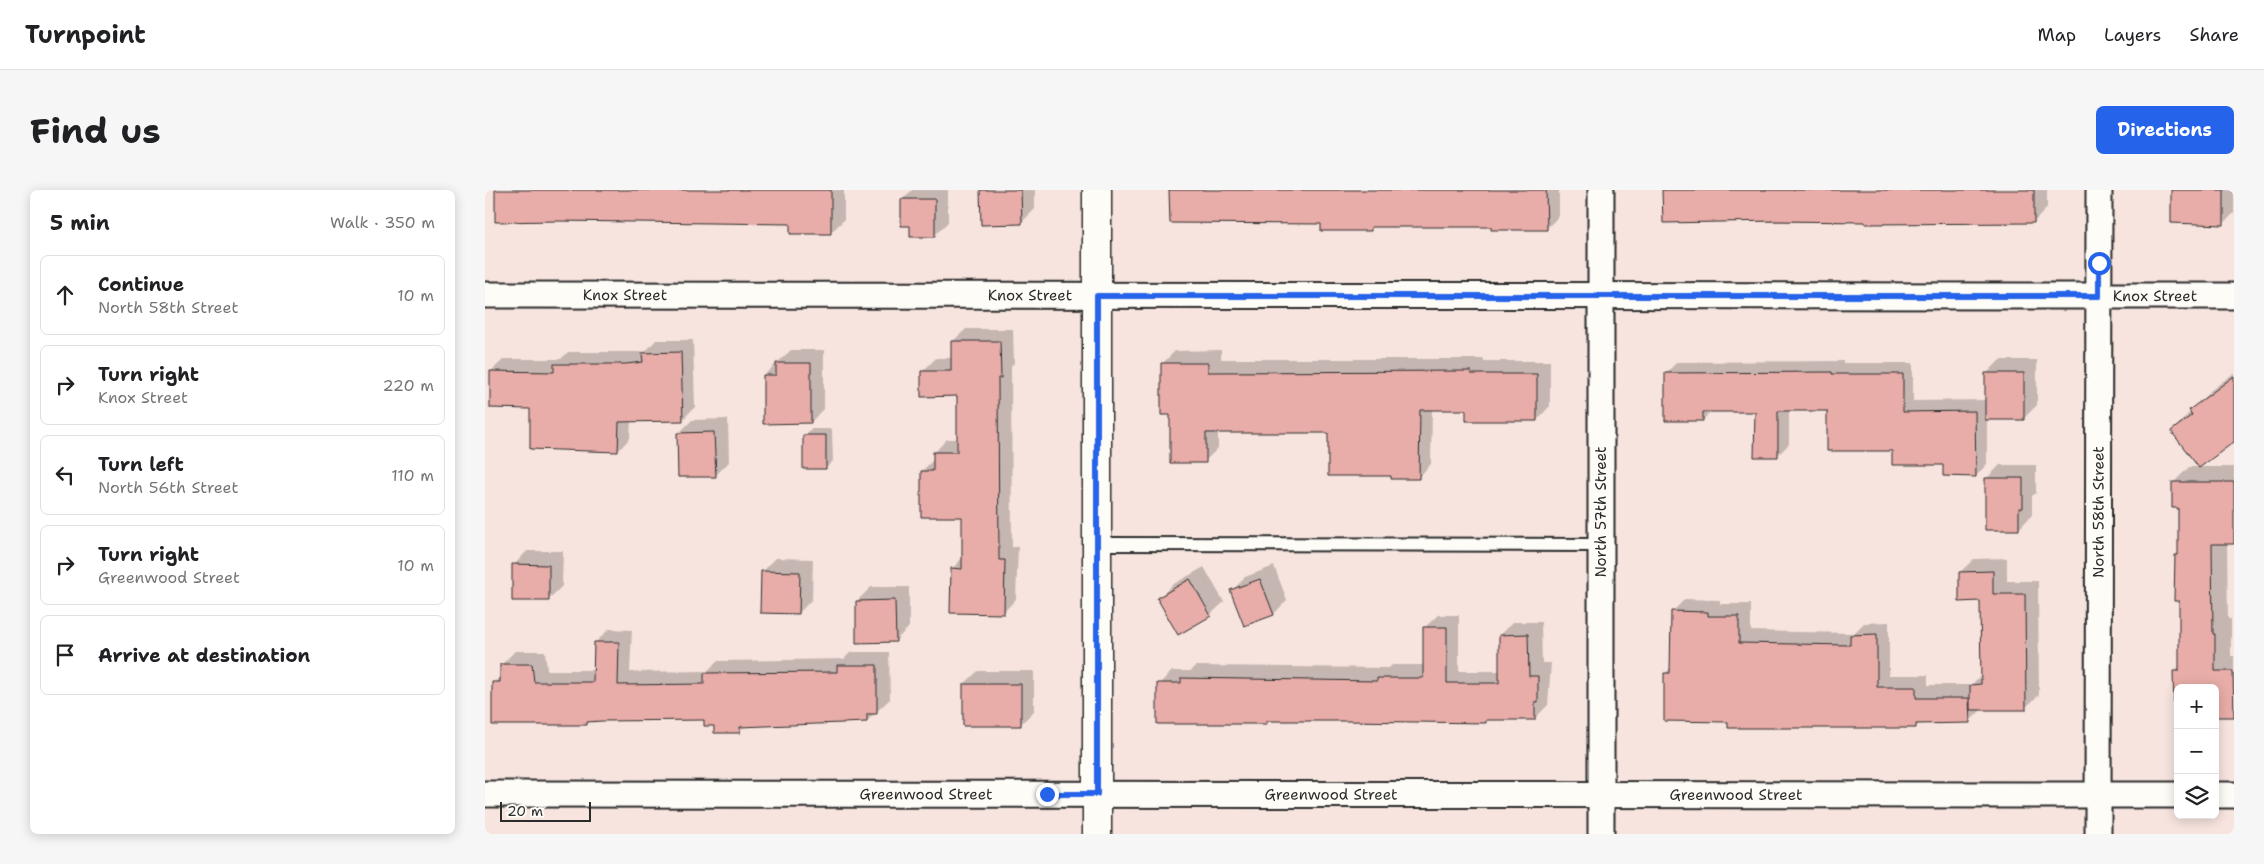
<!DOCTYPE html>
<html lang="en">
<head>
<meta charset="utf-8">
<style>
  :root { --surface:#fff; --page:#f6f6f6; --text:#202124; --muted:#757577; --line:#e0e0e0; --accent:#2563eb }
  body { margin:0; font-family:"Shantell Sans",sans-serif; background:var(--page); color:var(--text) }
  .controls { position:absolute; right:15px; bottom:15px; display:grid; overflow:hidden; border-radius:8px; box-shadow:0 2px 12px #0003 }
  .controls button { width:45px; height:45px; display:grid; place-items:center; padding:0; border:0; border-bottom:1px solid var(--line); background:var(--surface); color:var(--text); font:25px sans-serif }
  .scale { position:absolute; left:15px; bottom:12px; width:91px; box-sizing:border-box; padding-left:5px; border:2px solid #2b2b2b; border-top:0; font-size:14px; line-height:18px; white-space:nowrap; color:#2b2b2b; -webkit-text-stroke:4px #fdfcf7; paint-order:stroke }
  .stop { position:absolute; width:15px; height:15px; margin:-11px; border:4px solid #2563eb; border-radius:50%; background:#fff }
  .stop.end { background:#2563eb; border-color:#fff; box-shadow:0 1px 5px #0008 }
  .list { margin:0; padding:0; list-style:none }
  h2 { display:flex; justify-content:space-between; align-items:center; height:65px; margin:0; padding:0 20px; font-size:21px }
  h2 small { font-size:16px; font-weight:400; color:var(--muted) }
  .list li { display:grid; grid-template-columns:32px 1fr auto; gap:15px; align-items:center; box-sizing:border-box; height:80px; margin:0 10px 10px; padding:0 10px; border:1px solid var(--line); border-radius:8px }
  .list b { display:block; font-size:19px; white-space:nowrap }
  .list p { margin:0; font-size:16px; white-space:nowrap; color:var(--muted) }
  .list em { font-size:16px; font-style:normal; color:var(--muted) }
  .icon { flex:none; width:28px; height:28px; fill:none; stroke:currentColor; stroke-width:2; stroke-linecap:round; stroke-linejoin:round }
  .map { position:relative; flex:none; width:1749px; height:644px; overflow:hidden; border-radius:8px }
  header { display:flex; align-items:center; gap:30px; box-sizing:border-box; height:70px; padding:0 25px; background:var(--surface); border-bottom:1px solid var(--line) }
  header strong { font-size:24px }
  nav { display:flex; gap:28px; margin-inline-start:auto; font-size:18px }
  .intro { display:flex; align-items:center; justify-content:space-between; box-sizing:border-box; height:120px; padding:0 30px }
  h1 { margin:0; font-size:35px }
  .button { padding:12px 22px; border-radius:8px; background:var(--accent); color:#fff; font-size:18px; font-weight:700 }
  main { display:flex; gap:30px; padding:0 30px }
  aside { flex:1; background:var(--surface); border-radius:8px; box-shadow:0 2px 12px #0003 }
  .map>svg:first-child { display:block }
  .shadow { fill:#0003 }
  .building { fill:#e8ada8; stroke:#2b2b2b }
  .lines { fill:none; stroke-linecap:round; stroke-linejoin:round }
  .service-casing { stroke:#2b2b2b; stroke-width:16 }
  .minor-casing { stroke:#2b2b2b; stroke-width:29 }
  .tertiary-casing { stroke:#2b2b2b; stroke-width:31 }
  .service { stroke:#fdfcf7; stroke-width:12 }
  .minor { stroke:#fdfcf7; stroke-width:25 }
  .tertiary { stroke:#fdfcf7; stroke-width:28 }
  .route { stroke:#2563eb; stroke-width:6 }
  .labels { text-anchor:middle; stroke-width:4; stroke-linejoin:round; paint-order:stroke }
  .street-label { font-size:15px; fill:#2b2b2b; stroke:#fdfcf7 }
</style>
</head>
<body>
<header>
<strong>Turnpoint</strong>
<nav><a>Map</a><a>Layers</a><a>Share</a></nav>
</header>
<div class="intro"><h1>Find us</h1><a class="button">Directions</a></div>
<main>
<aside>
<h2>5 min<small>Walk · 350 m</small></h2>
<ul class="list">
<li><svg class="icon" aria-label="ahead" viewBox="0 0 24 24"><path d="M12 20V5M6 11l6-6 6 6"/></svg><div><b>Continue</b><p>North 58th Street</p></div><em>10 m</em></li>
<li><svg class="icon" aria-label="right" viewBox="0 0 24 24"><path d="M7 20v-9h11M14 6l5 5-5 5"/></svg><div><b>Turn right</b><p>Knox Street</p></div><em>220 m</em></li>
<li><svg class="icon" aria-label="left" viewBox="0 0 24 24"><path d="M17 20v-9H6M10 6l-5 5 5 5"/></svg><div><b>Turn left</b><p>North 56th Street</p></div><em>110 m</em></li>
<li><svg class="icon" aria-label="right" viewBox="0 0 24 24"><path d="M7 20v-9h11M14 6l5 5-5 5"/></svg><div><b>Turn right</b><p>Greenwood Street</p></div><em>10 m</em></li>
<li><svg class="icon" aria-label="arrive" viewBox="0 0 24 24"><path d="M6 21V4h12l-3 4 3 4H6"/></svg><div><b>Arrive at destination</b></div></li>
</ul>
</aside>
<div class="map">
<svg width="1749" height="644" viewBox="0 0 1749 644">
  <rect width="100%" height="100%" fill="#f7e4df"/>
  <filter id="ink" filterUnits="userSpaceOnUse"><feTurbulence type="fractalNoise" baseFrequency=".02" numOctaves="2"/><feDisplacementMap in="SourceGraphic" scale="10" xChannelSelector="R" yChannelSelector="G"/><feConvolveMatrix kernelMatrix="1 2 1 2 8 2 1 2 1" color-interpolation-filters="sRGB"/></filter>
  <g filter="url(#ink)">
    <!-- shadow -->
    <path class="shadow" d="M11,0H359V30L345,43L306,33Z
      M427,0H463V32L449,46L426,35L417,10Z
      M496,0H550V19L536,33Z
      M686,0H1074V26L1061,39L1008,36H889L885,40L837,33Z
      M1179,0H1562V18L1549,32H1179Z
      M1688,0H1749V23L1738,34Z
      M481,139H528L529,173L526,176L527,357H533L531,409L518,423L467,379L478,367V326L437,281L449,269V263L462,249H473V205L437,182L451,168H467V152Z
      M171,150H208L210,217L197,230L146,231L145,248L133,261L46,217L6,181L19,169H76L83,162H155L161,161Z
      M306,160H339V218L326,232L279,185Z
      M736,160V169H999V171H1065V216L1052,230L982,218L947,219L946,274L933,288L907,285L844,242H733V258L720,271L686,224L677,174L690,161Z
      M1515,170H1552V215L1538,229H1502V274L1491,286L1459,274L1408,260L1343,220H1304V254L1293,265L1271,220H1227L1218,230L1181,183L1192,172L1358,171V173H1428V211L1501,210V184Z
      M1749,183V250L1687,241L1725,201Z
      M243,229L244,272L230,286L193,244L207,230Z
      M326,239H347L348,271L341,278L319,246Z
      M1515,275H1551V303L1547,306V325L1534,339L1501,289Z
      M1704,277H1749V353H1742L1743,429H1746V466H1749V526H1730V498H1693L1690,482L1695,476V410L1691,365L1695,362V317L1688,293Z
      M42,361H78L77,396L63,410L29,375Z
      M291,368L328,369L327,409L314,423L277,382Z
      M1522,368V391H1553L1554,505L1540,518L1497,519L1484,532L1435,533L1430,537L1244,530L1181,483L1186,477L1187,422L1200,409L1235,410V414H1266V441L1369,443L1379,433L1404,432V485H1443V495H1486L1497,484V410L1475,382L1489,369Z
      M789,376L802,410L789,424L760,435L747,401L760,387Z
      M719,377L739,412L725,425L674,408L687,395Z
      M386,397H424V437L410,451L372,411Z
      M953,425H974V481H1015V445L1028,432H1056L1057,473H1066L1063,515L1050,528H1003L1000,532L952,529L674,533V494L687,481H706L711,476L904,478L907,475H939V438Z
      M124,439L147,440L145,482L222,481L233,471L359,469L366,462H404L405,509L382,531L261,535L254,542L230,535L220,529L105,531L102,534L9,493L17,485V474L30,461H60L62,480H110L111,452Z
      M493,481H549V521L535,535L479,494Z"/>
    <!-- building -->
    <path class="building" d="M10,0H346V44H305V34L72,31L10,32Z
      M495,0H536L537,34L496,35Z
      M684,0H1061L1062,40H1006V37H886V41H836V34L685,33Z
      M1177,0H1549V33L1380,34V32L1291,31L1178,33Z
      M1686,0H1739V35L1686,33Z
      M416,9H450V47H425V36H416Z
      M466,151H515L516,188H513L514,370H520L519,424L465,423L466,378L477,379V327H436V281H448V262H472V206L436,207V181H466Z
      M196,162L198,231L134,232L133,262L45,259V219L5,218V181L69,182V174H141L158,172L157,163Z
      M291,173H326V233L278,234V185H291Z
      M676,173H723V182L986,181V184H1052V231H981V220H935L934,289H906V286H843V243H721V273H685V225H676Z
      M1347,182V184H1418V222L1490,221L1491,287L1458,286V275H1407V261H1342V221H1293V267H1269L1270,222H1218V231H1180V183Z
      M1500,183H1539V230H1500Z
      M1749,186V252L1714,278L1686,241L1707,225L1704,220Z
      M229,242L231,287H193L192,243Z
      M318,245H341V279H318Z
      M1500,288H1538V318H1534V340H1500Z
      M1687,292H1749V354H1727L1728,444H1730V481H1748L1749,527H1730V498H1693V527H1689L1688,481H1694V411H1689L1690,365H1693V318H1687Z
      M27,374L64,375V411H27Z
      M276,381L315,382L314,424L275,423Z
      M1508,381V404H1540L1541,520H1485V495L1496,494L1495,411L1474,412V382Z
      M705,389L726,426L693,445L672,408Z
      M775,389L789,425L759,436L745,400Z
      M410,410L411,452L371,453V411Z
      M1186,421L1223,422V426H1254V453L1365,455V445L1392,444V497H1431V508H1484L1485,533L1431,534V538H1243V532L1179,531V483H1185Z
      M938,437H962V493H1014V445L1043,444L1044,486H1053V512H1050V530H1001V533L862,531H782V534H672V493H696V488L892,491V488H938Z
      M109,452H134L133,495L219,494V483L352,482V475H392V524H382V532L255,537V543H229V536H219V530L117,531L102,532V535H7V492H15V474H47L49,492H108Z
      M478,494H536V536H478Z"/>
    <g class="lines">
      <!-- service casing -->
      <g class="service-casing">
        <path id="service" d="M612,354L1116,355"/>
      </g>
      <!-- minor casing -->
      <g class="minor-casing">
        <g id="minor">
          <path id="s1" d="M0,105L1749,106"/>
          <path id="s2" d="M0,604L1693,605"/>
          <path d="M1730,605H1749"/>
          <path d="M1116,644V0"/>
          <path id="s3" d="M1613,644L1614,0"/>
        </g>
      </g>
      <!-- tertiary casing -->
      <g class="tertiary-casing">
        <path id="tertiary" d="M612,644V0"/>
      </g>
      <!-- service -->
      <use href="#service" class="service"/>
      <!-- minor -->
      <use href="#minor" class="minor"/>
      <!-- tertiary -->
      <use href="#tertiary" class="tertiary"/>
    </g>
  </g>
  <g class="lines" filter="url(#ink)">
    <!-- route -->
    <path class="route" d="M562,604H612V106H1614V73"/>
  </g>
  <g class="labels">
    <!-- street labels -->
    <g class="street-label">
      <text dy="5" stroke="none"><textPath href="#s1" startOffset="140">Knox Street</textPath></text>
      <text dy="5" stroke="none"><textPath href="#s1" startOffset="545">Knox Street</textPath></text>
      <text dy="5" stroke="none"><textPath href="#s1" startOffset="1670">Knox Street</textPath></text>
      <text transform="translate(1116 322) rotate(-90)" y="5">North 57th Street</text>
      <text dy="5" stroke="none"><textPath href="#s3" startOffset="322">North 58th Street</textPath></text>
      <text dy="5" stroke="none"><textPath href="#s2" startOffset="441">Greenwood Street</textPath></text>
      <text dy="5" stroke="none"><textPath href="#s2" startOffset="846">Greenwood Street</textPath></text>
      <text dy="5" stroke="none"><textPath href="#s2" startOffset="1251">Greenwood Street</textPath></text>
    </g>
  </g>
</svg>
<div class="controls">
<button>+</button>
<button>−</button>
<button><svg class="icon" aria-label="layers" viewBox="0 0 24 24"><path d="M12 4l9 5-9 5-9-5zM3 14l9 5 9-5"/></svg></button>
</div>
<div class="scale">20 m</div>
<div class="stop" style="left:1614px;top:73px"></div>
<div class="stop end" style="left:562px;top:604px"></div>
</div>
</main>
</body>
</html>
